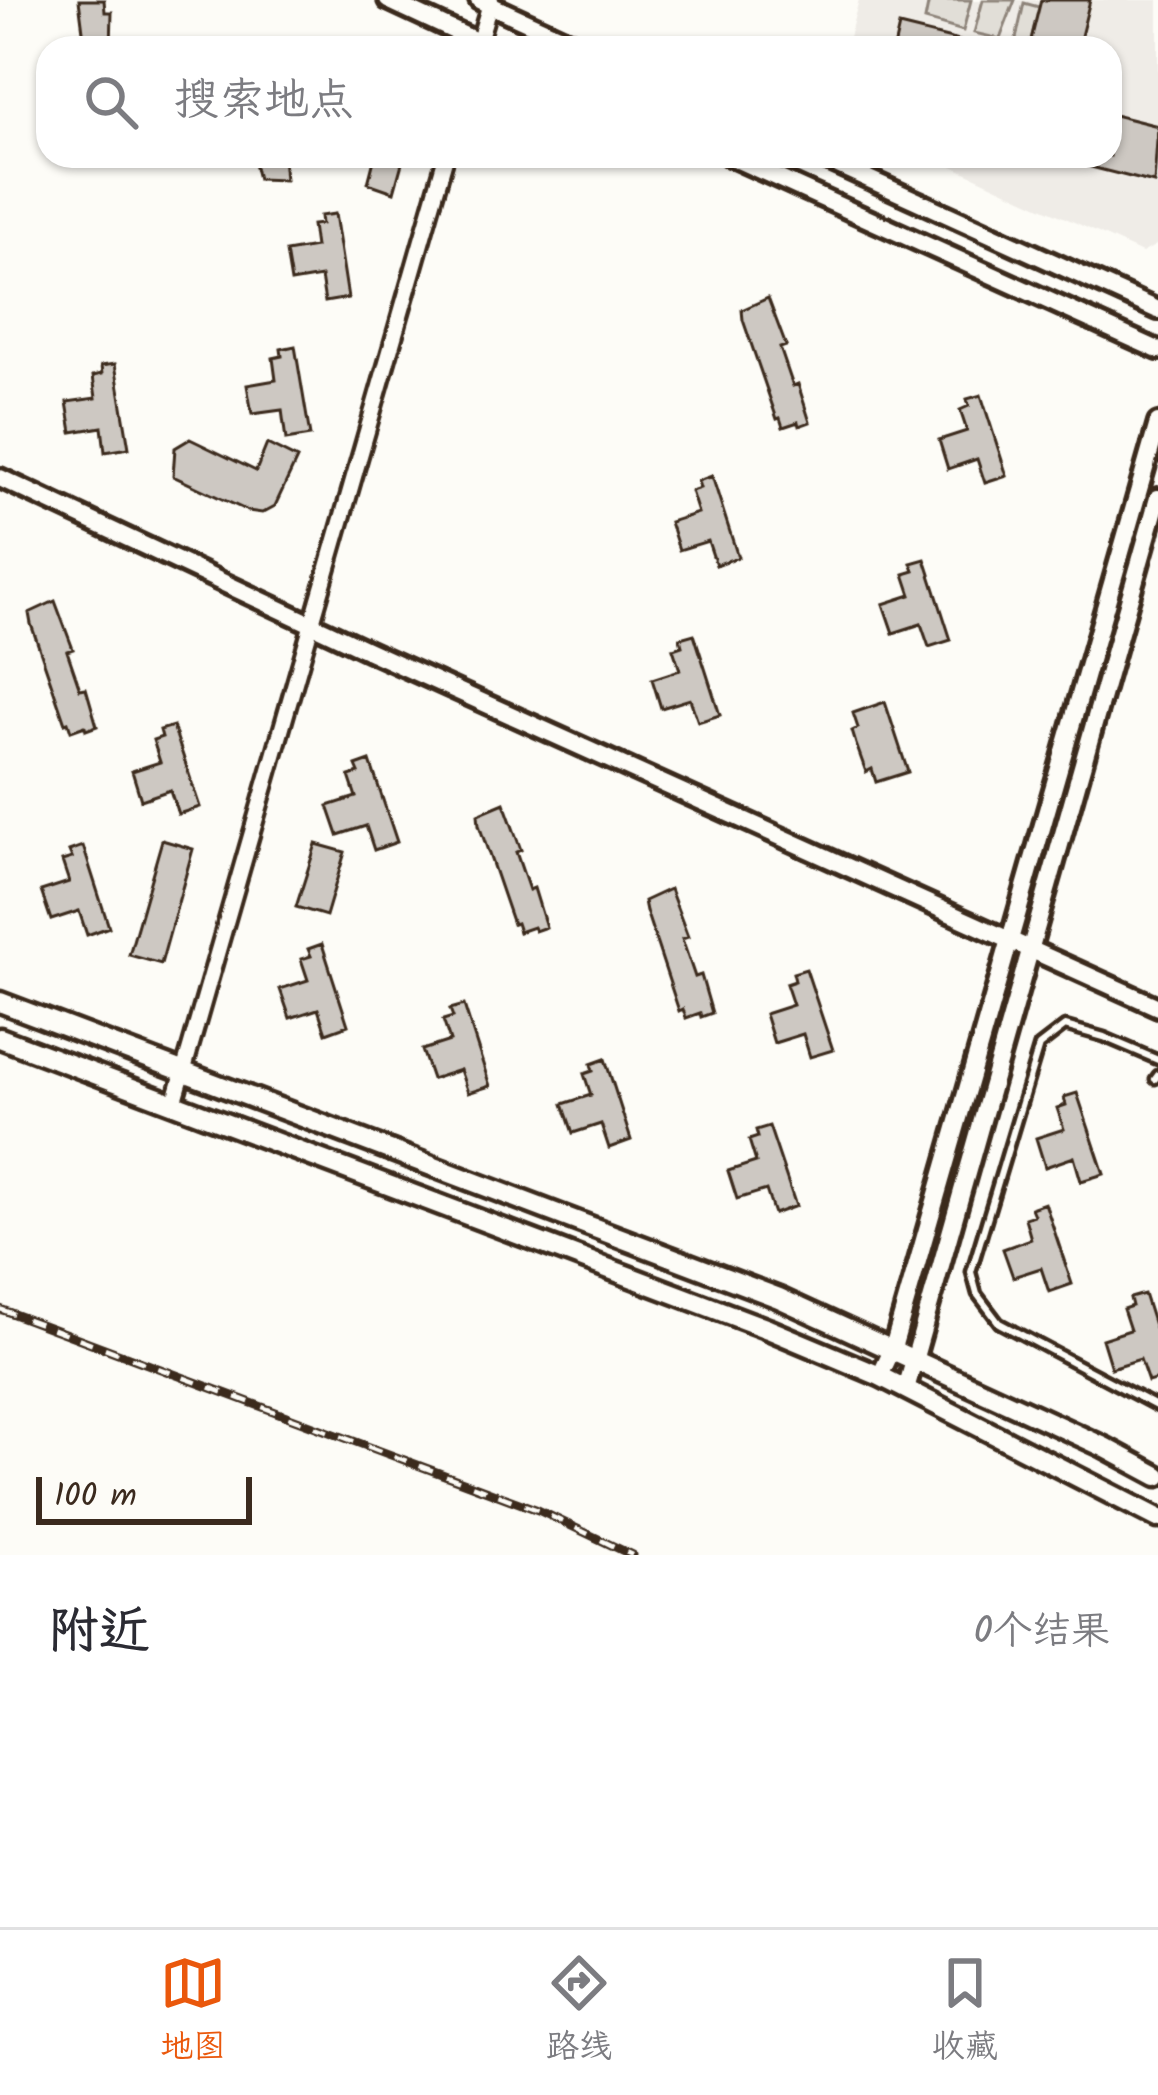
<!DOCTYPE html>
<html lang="zh">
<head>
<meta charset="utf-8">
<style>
  :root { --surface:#fff; --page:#f2f2f3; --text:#2b2b33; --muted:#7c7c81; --line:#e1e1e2; --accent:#ea580c }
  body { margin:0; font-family:Kalam,"LXGW WenKai TC",sans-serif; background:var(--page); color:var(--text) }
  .scale { position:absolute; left:36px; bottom:30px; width:216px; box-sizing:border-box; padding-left:12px; border:6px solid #3b2a1e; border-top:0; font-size:33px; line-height:42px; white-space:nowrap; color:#3b2a1e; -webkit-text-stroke:9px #fdfcf7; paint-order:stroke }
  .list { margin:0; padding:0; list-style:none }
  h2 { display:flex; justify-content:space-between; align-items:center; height:156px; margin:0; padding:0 48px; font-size:51px }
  h2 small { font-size:39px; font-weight:400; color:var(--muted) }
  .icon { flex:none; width:66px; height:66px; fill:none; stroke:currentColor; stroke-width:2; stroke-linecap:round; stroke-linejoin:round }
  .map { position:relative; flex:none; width:1158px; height:1555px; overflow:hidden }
  .search { position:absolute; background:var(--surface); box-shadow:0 3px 9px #0004; left:36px; right:36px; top:36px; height:132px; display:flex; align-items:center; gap:30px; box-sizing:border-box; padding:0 42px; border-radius:36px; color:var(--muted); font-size:45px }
  .sheet { height:372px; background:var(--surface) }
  nav { display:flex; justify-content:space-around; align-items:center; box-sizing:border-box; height:168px; border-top:3px solid var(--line); background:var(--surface); font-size:33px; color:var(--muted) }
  nav a { display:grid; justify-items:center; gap:6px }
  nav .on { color:var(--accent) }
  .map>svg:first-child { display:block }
  .built { fill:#efece7 }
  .green { fill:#e1ded7; stroke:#8e847a; stroke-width:3 }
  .building { fill:#cdc8c2; stroke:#3b2a1e; stroke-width:3 }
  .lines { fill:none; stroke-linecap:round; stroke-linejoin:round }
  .service-casing { stroke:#3b2a1e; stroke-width:15 }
  .minor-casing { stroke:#3b2a1e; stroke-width:22 }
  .tertiary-casing { stroke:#3b2a1e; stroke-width:26 }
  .secondary-casing { stroke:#3b2a1e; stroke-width:27 }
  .service { stroke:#fdfcf7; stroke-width:6 }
  .minor { stroke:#fdfcf7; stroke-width:14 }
  .tertiary { stroke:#fdfcf7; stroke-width:16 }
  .secondary { stroke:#fdfcf7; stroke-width:18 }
  .rail-casing { stroke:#3b2a1e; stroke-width:9 }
  .rail { stroke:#fdfcf7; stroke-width:4.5; stroke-dasharray:14; stroke-linecap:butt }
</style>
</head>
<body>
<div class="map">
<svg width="1158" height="1555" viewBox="0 0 1158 1555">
  <rect width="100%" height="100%" fill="#fdfcf7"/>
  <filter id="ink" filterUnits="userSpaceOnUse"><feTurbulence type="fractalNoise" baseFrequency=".00833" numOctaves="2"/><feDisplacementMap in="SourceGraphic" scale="24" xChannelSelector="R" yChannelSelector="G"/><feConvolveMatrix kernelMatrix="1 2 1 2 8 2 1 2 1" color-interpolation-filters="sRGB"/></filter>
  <g filter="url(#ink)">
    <!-- built -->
    <path class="built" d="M859,0H1158V244L1142,253L930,156H1110V48H846Z"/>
    <!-- green -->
    <path class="green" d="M929,0H971L963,31L925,20Z
      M983,0H1015L1000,39L974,33Z
      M1024,3L1039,7L1029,48H1014Z"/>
    <!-- building -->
    <path class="building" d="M79,0H104L105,12H112L111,48H88L87,39H84Z
      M1041,0H1090L1078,48H1029Z
      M899,26L972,44L971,48H894Z
      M1110,114L1158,126L1154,183L1063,160L1064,156H1110Z
      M252,156H283L285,180L258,179Z
      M375,156H404L394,192L368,183Z
      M335,214L348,298L325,302L321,277L291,282L286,252L315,247L312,225L321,224L320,216Z
      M768,298L786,346L780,348L793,386L798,384L810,422L799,426L798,422L783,427L780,418L777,419L743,320L742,310Z
      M295,346L310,436L286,440L282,410L252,414L247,385L276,380L273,358L282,356L281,349Z
      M115,364L129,448L105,452L102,427L72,432L67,402L96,398L93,376L102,374L101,366Z
      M981,395L1007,476L985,483L977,459L948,469L939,440L967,431L960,410L969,406L967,399Z
      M190,439L256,471L267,444L297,459L275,506L262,513L248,511L173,476L175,448Z
      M712,476L738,557L716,565L708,541L679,550L670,522L698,513L691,491L700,488L698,481Z
      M925,559L951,640L929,647L921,624L893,633L883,604L911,595L904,574L914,571L911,563Z
      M55,601L73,649L67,651L80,689L86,688L97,726L86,730L85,726L71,731L68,722L65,723L31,624L29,613Z
      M694,634L720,715L698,722L690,699L661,708L652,679L680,670L673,649L682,646L680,638Z
      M885,702L908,772L876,782L872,769L866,772L856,744L852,731L858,728L853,713Z
      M173,726L200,807L178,814L170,790L141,800L132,771L160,762L153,740L162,737L160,730Z
      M370,761L397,842L374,850L366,826L338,835L328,806L356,797L349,776L359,773L356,766Z
      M504,803L521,850L516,852L529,890L534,888L546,927L535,931L533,927L519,932L516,923L513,924L479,825L478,814Z
      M162,840L193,849L161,964L129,955Z
      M316,844L345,852L326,916L296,907Z
      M83,846L109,927L87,935L79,911L51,920L41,891L69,882L62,861L72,858L69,851Z
      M670,889L688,937L682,939L695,977L701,975L712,1013L701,1017L700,1013L686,1018L683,1009L679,1011L646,911L644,901Z
      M322,944L348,1025L326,1033L318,1009L290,1018L280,989L308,980L301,959L311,956L308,949Z
      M806,969L833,1050L810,1057L803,1034L774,1043L765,1014L793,1005L786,984L795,981L793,973Z
      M464,1005L490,1086L468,1093L460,1070L432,1079L422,1050L450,1041L443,1020L453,1017L450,1009Z
      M605,1059L631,1140L609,1148L601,1124L573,1133L563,1104L591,1095L584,1074L593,1071L591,1064Z
      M1077,1093L1104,1174L1081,1181L1074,1157L1045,1167L1036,1138L1064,1129L1057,1108L1066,1105L1064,1097Z
      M769,1126L796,1206L774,1214L766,1190L737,1199L728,1171L756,1162L749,1140L758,1137L756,1130Z
      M1045,1203L1072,1284L1049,1292L1041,1268L1013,1277L1003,1249L1031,1239L1025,1218L1034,1215L1031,1208Z
      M1144,1294L1158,1338V1379L1148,1382L1140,1359L1111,1368L1102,1339L1130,1330L1123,1309L1132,1306L1130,1298Z"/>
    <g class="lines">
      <!-- service casing -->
      <g class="service-casing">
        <path id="service" d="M1158,1060L1104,1037L1065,1026L1039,1046L971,1272L977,1294L999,1323L1158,1407
          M1155,1079L1158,1075"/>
      </g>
      <!-- minor casing -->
      <g class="minor-casing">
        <path id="minor" d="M477,48L491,0
          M174,1104L446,156"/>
      </g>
      <!-- tertiary casing -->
      <g class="tertiary-casing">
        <path id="tertiary" d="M388,0L491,48
          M479,0L584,48
          M729,156L1158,350
          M818,156L1158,310
          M0,478L369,651L1158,1007
          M880,1376L893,1348L1158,423
          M906,1389L1158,498"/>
      </g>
      <!-- secondary casing -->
      <g class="secondary-casing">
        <path id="secondary" d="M0,1002L779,1298L1104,1447L1158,1476
          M0,1038L768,1329L880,1376L1158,1518"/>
      </g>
      <!-- service -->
      <use href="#service" class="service"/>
      <!-- minor -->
      <use href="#minor" class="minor"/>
      <!-- tertiary -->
      <use href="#tertiary" class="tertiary"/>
      <!-- secondary -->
      <use href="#secondary" class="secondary"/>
      <!-- rail casing -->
      <g class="rail-casing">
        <path id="rail" d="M0,1309L538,1510L632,1555"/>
      </g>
      <!-- rail -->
      <use href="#rail" class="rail"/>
    </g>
  </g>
</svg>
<div class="scale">100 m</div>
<div class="search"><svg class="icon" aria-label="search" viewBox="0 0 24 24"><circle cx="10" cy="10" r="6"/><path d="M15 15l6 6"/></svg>搜索地点</div>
</div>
<section class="sheet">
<h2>附近<small>0个结果</small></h2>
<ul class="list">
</ul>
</section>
<nav>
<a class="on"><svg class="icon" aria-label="map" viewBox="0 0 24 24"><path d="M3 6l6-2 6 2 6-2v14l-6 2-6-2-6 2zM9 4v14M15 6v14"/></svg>地图</a>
<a><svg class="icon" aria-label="directions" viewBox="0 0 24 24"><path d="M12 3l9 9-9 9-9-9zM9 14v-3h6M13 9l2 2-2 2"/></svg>路线</a>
<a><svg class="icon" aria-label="saved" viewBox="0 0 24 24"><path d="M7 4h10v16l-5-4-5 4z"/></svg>收藏</a>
</nav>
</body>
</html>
